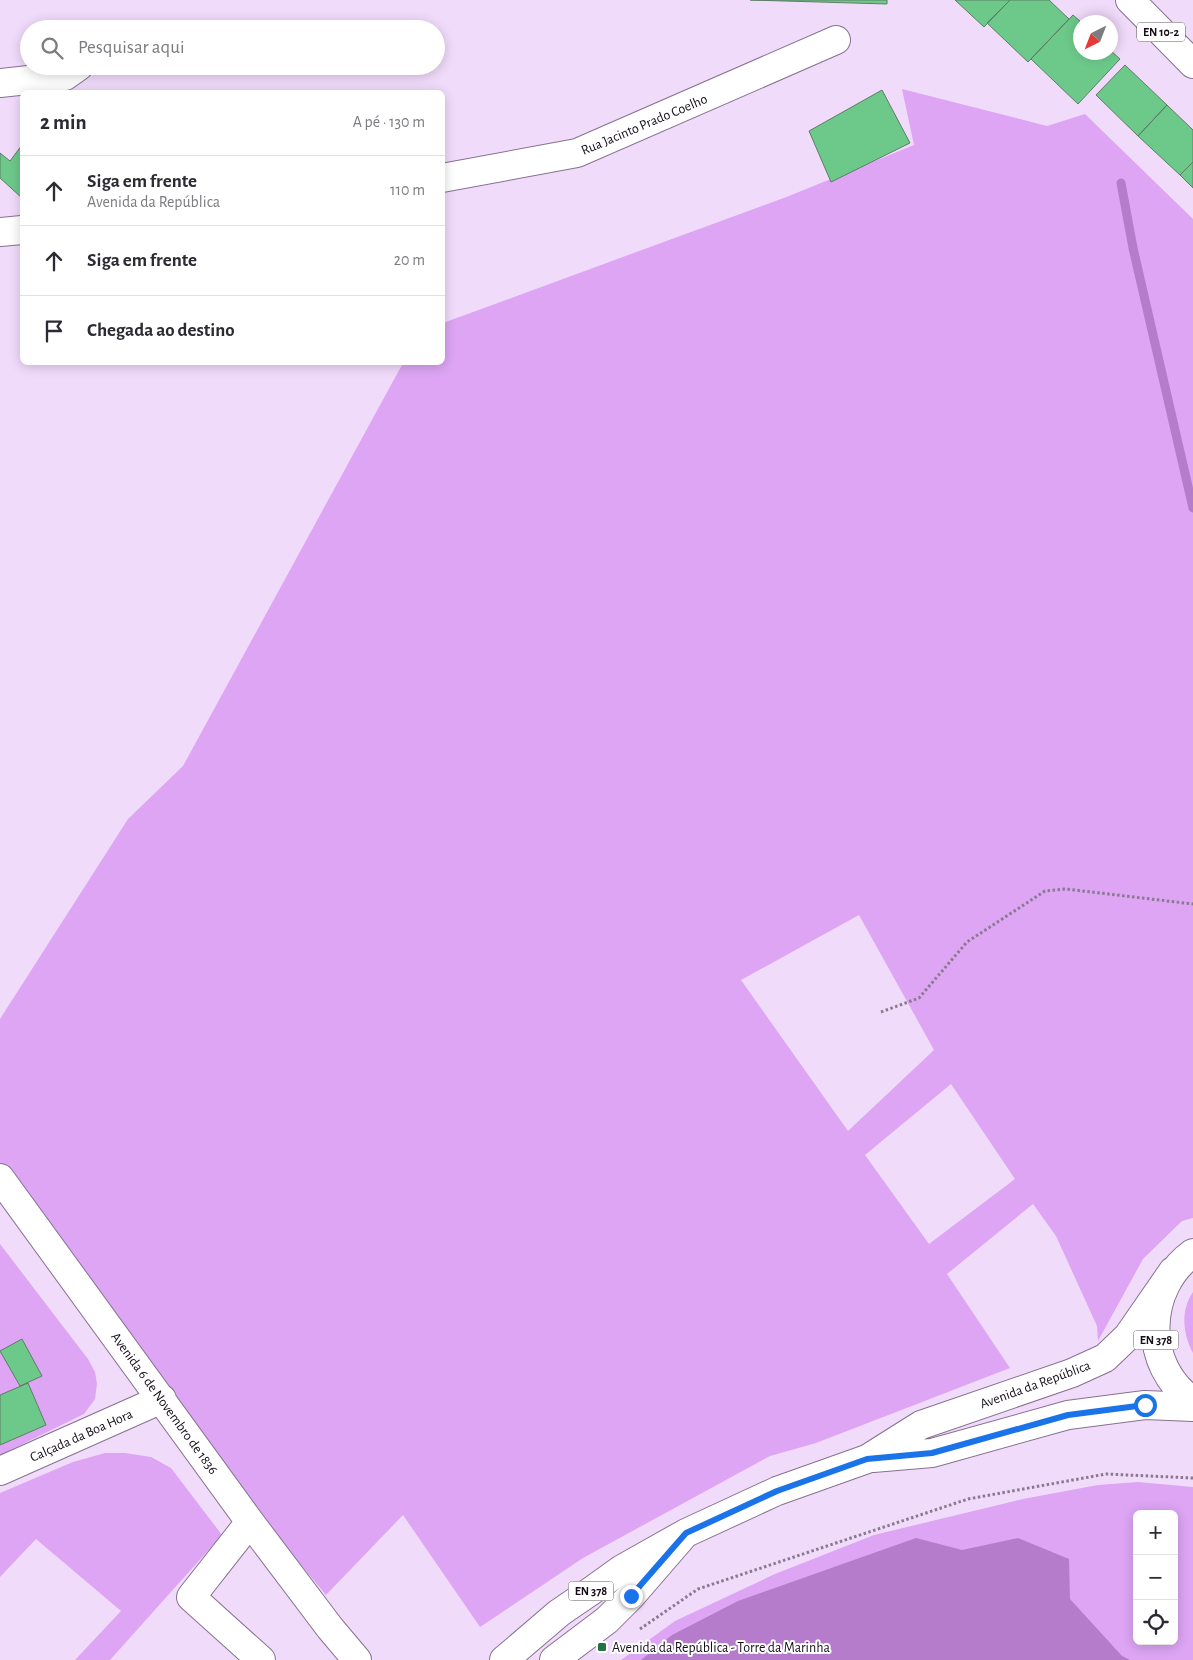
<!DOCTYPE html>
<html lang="pt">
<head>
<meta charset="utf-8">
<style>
  :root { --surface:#fff; --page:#f7f7f7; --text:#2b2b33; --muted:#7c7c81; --line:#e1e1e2 }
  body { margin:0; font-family:"Alegreya Sans",sans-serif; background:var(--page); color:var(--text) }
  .controls { position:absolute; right:15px; bottom:15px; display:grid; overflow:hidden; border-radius:8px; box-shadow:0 2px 12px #0003 }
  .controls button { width:45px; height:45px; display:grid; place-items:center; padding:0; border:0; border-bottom:1px solid var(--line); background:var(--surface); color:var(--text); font:25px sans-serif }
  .compass { position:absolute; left:1073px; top:15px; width:45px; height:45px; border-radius:50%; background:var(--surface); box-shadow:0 2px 12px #0003; rotate:222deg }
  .stop { position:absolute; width:15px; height:15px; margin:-11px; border:4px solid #1a73e8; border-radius:50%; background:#fff }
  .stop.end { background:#1a73e8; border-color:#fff; box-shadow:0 1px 5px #0008 }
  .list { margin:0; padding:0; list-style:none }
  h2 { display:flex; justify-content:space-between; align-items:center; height:65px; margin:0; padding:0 20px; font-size:21px }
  h2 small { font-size:16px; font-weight:400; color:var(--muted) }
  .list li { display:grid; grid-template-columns:32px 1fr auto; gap:15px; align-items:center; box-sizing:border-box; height:70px; padding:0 20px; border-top:1px solid var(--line) }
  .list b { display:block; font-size:19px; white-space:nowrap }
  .list p { margin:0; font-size:16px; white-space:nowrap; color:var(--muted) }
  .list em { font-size:16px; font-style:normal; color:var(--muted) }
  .icon { flex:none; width:28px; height:28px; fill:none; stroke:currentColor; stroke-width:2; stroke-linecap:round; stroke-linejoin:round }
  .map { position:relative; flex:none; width:1193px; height:1660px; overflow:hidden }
  .search { position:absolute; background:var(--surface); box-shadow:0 2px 12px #0003; left:20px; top:20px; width:425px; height:55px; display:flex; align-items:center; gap:12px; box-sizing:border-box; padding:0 18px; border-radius:28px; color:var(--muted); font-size:19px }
  .panel { position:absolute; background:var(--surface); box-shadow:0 2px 12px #0003; left:20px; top:90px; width:425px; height:275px; border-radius:8px }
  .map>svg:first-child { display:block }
  .green { fill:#dda5f4; fill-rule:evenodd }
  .water { fill:#b47ccb }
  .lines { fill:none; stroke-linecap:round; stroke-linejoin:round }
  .stream { stroke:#b47ccb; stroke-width:9 }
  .building { fill:#6cc98a; stroke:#5e7c66 }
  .minor-casing { stroke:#86728f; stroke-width:30 }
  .major-casing { stroke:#86728f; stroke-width:30 }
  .path { stroke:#897a90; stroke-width:3; stroke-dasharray:2.5 2.5; stroke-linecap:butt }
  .minor { stroke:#fff; stroke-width:28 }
  .major { stroke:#fff; stroke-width:28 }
  .route { stroke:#1a73e8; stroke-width:6 }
  .poi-dot { fill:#247242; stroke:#fff; stroke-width:2 }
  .labels { text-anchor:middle; stroke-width:4; stroke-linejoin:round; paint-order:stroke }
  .shield { fill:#fff; stroke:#5c575f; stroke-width:1 }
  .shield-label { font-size:12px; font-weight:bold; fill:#160f1a }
  .street-label { font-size:14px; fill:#160f1a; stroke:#fff }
  .poi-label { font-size:14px; fill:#160f1a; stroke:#fff; text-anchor:start }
</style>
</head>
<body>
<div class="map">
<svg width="1193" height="1660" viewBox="0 0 1193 1660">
  <rect width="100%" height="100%" fill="#f1dbfb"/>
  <!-- green -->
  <path class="green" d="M902,89L1047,126L1085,114L1193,219V1218L1182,1221L1143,1259L1098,1341L1097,1326L1056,1236L1033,1204L947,1274L1010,1368L816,1443L770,1456L583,1558L480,1627L403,1515L326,1595L285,1546L0,1164V1019L128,819L183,766L403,363L442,362L443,323L789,196L914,145ZM859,915L934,1050L848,1131L741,980ZM951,1084L1015,1179L929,1244L865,1155Z
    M0,1244L88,1359L95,1372L97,1384L95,1399L84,1414L0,1455Z
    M1193,1292V1353C1183,1334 1180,1311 1193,1292Z
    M105,1453H125L151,1457L171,1468L222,1535L110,1660H75L121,1611L36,1539L0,1577V1493L73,1462Z
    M1138,1482L1193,1487V1660H621L675,1621L775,1574L874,1535L1023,1499L1098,1485ZM1137,1514H1174V1641H1137Z"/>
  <!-- water -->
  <path class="water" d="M916,1538L962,1550L1018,1538L1069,1559L1070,1599L1122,1656L1130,1660H641L672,1635L738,1601Z"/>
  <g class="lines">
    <!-- stream -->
    <path class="stream" d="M1121,183L1133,248L1193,508"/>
  </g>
  <!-- building -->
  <path class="building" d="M750,0H887V4Z
    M955,0H1010L984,27Z
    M1010,0H1049L1069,19L1028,62L987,23Z
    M1073,15L1081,22L1080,52H1110V50L1120,59L1078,104L1031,59Z
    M1125,65L1167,105L1138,136L1096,95Z
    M882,90L910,143L831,182L809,131Z
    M1167,105L1193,130V162L1180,175L1138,136Z
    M22,145V198L0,178V153L10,161Z
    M1193,162V188L1180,175Z
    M22,1339L42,1376L20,1386L0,1351Z
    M28,1383L46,1425L0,1445V1395Z"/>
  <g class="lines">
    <!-- minor casing -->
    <g class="minor-casing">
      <path id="minor" d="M0,83L65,76L79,66
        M442,178L577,153L836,40
        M0,232L22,230
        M0,1178L250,1522L330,1628L357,1660
        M0,1471L162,1399
        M250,1522L191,1597L261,1660
        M554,1660L607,1620L631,1596L682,1537"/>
    </g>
    <!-- major casing -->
    <g class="major-casing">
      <path id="major" d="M1130,0L1193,64
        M1193,1253C1144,1288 1142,1366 1193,1401
        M873,1458L932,1453L1068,1415L1145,1405L1193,1407
        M504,1660L559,1613L594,1589L622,1569L686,1533L777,1491L867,1459L921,1425L1072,1373L1105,1358L1128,1336L1173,1271"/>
    </g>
    <!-- path -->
    <path class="path" d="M881,1012L919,998L967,942L1045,891L1066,889L1193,904
      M640,1629L698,1589L968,1499L1106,1474L1193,1478"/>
    <!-- minor -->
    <use href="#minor" class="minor"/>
    <!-- major -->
    <use href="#major" class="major"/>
  </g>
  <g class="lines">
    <!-- route -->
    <path class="route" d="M631,1596L686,1533L777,1491L867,1459L932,1453L1068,1415L1145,1405"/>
  </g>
  <!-- markers -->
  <rect class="poi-dot" x="597" y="1642" width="10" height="10" rx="2.5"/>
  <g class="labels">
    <!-- shield labels -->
    <g class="shield">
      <rect x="1137" y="22.5" width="48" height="19" rx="4"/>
      <rect x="1133.5" y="1330.5" width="45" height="19" rx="4"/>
      <rect x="568.5" y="1581.5" width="45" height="19" rx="4"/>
    </g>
    <g class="shield-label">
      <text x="1161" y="36">EN 10-2</text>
      <text x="1156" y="1344">EN 378</text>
      <text x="591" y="1595">EN 378</text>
    </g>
    <!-- street labels -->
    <g class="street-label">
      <text transform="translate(644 124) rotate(-23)" y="5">Rua Jacinto Prado Coelho</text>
      <text transform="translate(1035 1384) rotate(-20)" y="5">Avenida da República</text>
      <text transform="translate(165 1403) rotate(54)" y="5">Avenida 6 de Novembro de 1836</text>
      <text transform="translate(81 1435) rotate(-24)" y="5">Calçada da Boa Hora</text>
    </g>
    <!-- poi labels -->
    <g class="poi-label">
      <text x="612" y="1652">Avenida da República - Torre da Marinha</text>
    </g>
  </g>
</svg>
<div class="controls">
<button>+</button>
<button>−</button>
<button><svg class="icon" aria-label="locate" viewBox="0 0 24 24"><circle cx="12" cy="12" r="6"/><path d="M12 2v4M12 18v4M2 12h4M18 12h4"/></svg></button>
</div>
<svg class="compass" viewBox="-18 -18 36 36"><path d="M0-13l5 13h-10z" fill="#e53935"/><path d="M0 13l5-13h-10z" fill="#7c7c81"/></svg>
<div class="stop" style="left:1145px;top:1405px"></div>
<div class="stop end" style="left:631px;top:1596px"></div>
<div class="search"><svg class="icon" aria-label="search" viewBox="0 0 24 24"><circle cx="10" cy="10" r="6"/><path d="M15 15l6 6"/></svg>Pesquisar aqui</div>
<section class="panel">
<h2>2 min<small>A pé · 130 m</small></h2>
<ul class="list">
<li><svg class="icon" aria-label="ahead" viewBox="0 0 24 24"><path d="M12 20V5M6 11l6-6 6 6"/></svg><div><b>Siga em frente</b><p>Avenida da República</p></div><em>110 m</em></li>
<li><svg class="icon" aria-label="ahead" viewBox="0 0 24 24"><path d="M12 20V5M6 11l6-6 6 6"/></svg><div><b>Siga em frente</b></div><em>20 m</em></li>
<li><svg class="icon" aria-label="arrive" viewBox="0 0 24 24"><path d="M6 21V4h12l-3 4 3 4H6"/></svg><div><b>Chegada ao destino</b></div></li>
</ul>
</section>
</div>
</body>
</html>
